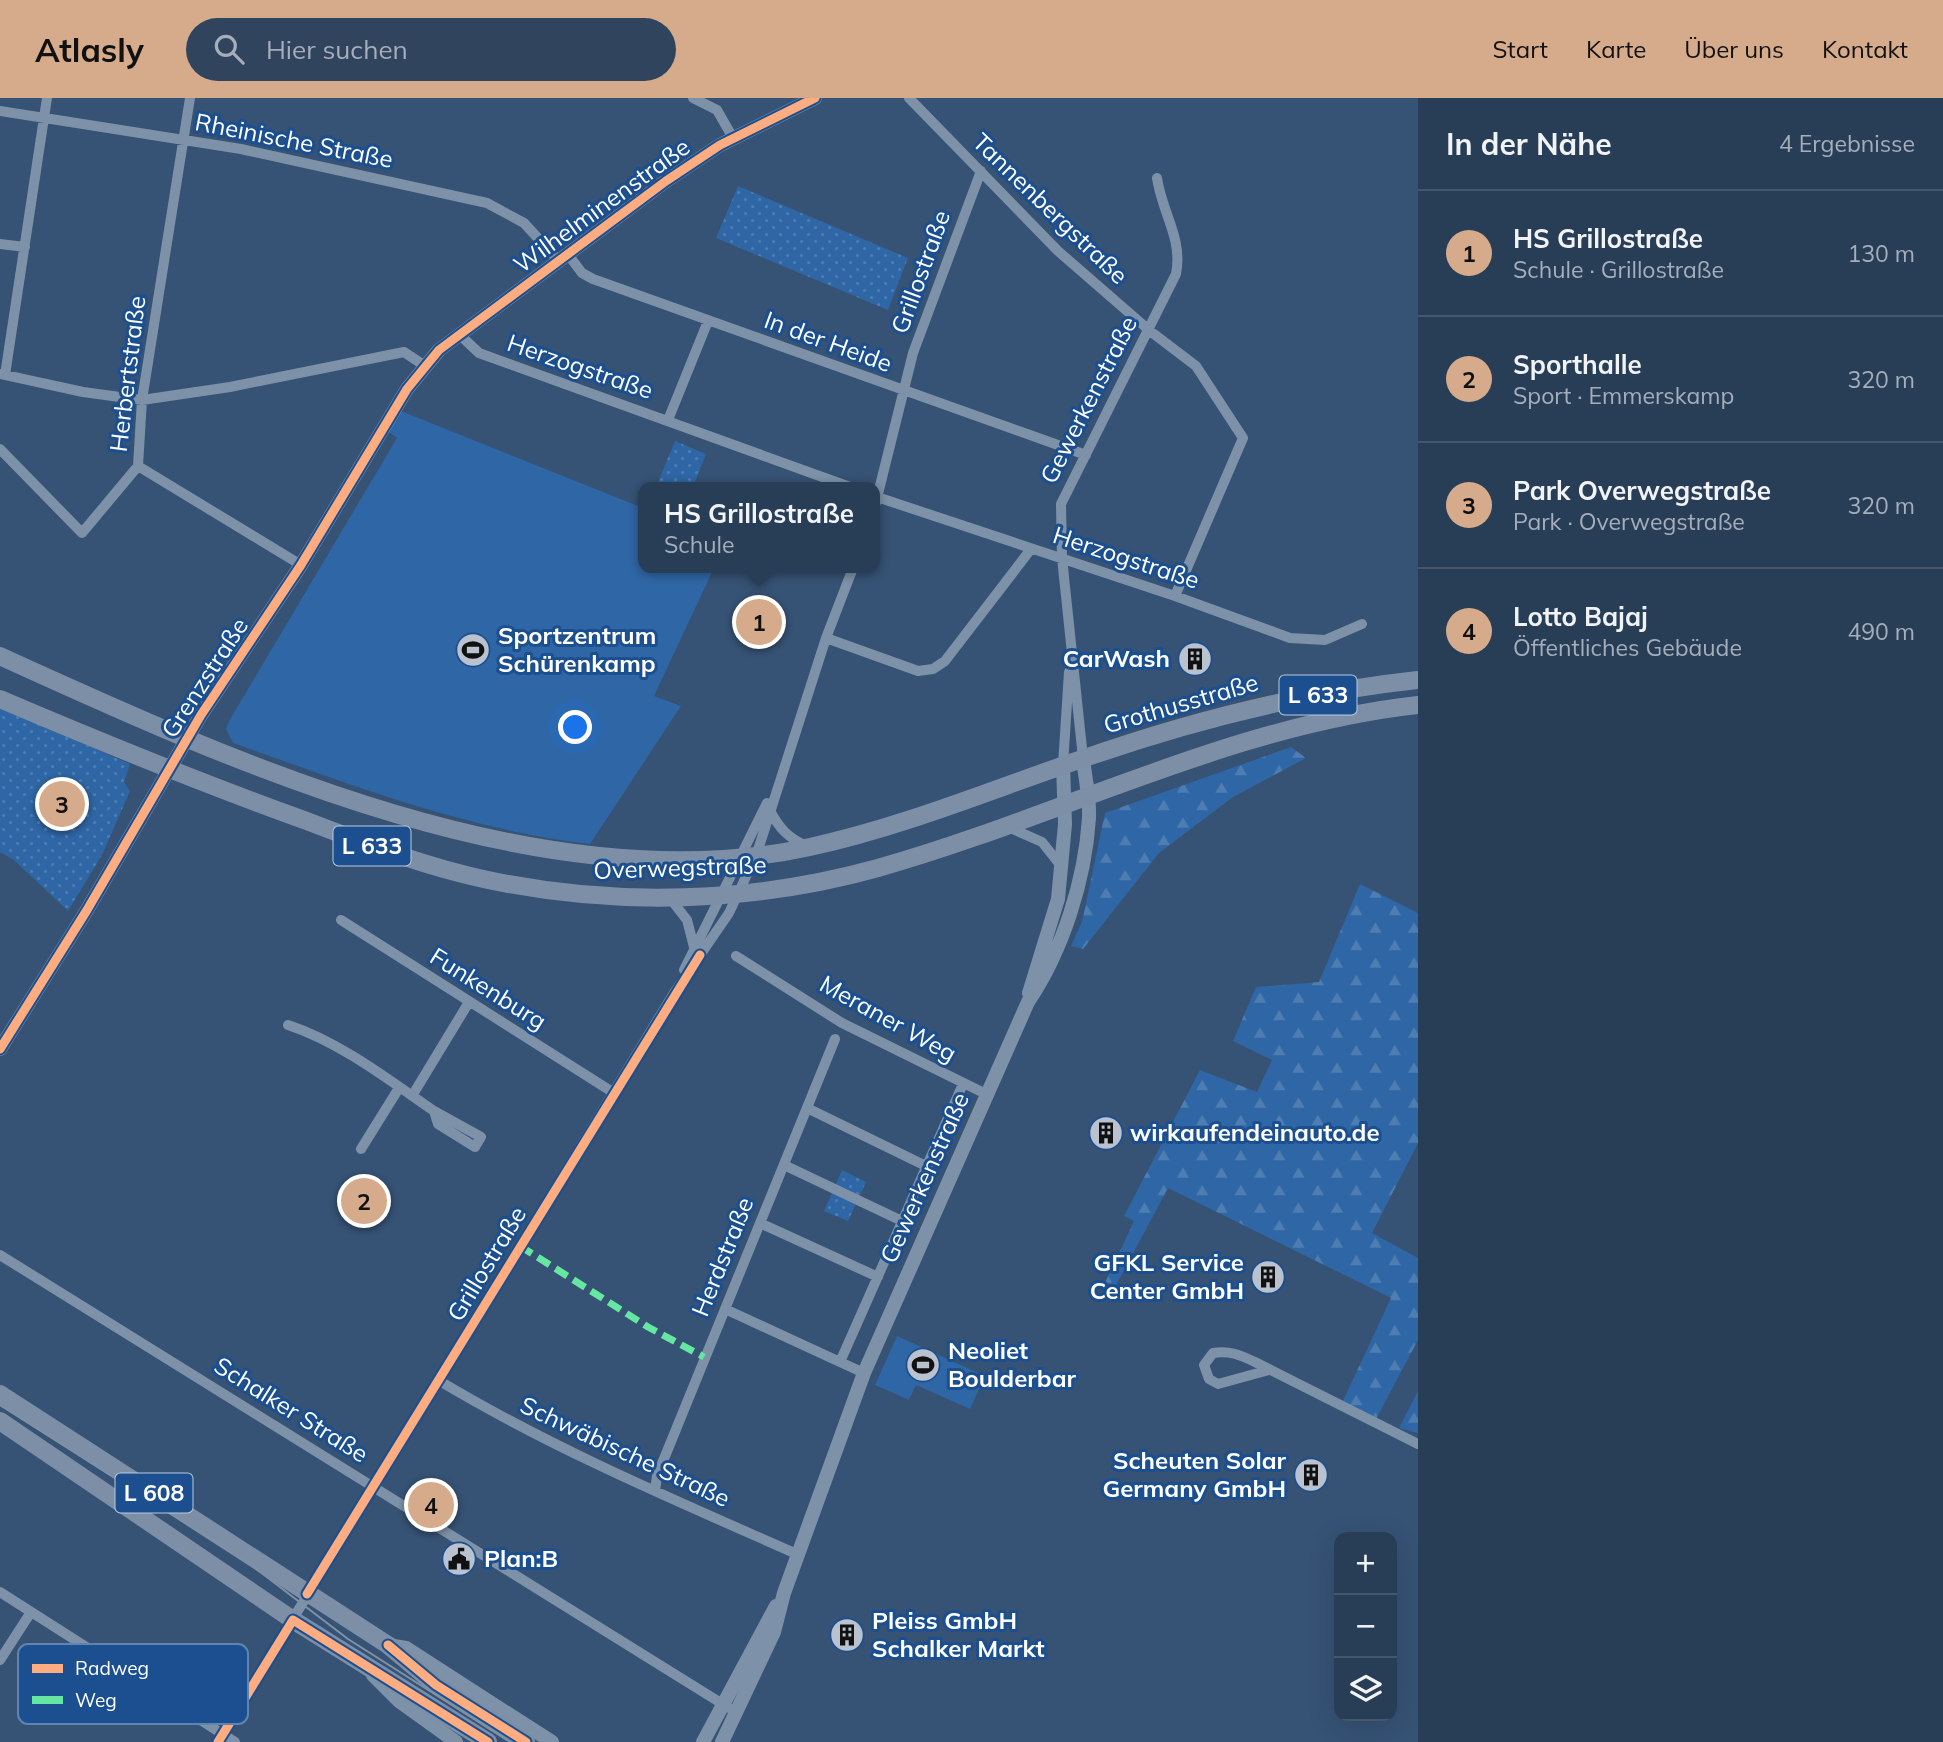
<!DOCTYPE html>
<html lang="de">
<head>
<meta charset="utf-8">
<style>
  :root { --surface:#283e57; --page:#30455d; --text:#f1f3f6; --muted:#a5aeba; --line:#44576d; --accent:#d6ab8b }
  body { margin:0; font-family:Mulish,sans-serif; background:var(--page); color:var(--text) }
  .controls { position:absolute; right:21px; bottom:21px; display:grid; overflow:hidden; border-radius:14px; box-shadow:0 7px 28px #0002 }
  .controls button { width:63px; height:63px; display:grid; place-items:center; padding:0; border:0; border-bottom:2px solid var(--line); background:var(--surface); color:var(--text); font:35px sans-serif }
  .you { position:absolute; left:576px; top:630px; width:24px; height:24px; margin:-18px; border:5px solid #fff; border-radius:50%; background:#1a73e8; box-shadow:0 0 0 10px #1a73e833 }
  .badge { display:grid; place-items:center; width:46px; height:46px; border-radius:50%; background:var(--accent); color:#111; font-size:23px; font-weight:700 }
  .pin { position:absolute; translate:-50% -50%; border:4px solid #fff; box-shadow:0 2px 7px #0006 }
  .popup { position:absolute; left:638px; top:384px; width:242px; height:91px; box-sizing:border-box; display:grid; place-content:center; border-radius:14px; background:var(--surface); filter:drop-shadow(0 2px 5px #0005); font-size:23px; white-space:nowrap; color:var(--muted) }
  .popup b { font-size:26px; color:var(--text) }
  .popup::after { content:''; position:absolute; left:50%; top:100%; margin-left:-14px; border:14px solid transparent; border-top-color:var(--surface) }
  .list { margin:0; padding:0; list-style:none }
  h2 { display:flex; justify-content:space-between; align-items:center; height:91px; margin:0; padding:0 28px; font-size:30px }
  h2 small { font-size:23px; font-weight:400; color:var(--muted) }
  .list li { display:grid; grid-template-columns:46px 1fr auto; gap:21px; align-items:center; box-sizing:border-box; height:126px; padding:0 28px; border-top:2px solid var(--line) }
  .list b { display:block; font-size:26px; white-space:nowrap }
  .list p { margin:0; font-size:23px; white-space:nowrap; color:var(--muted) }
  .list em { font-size:23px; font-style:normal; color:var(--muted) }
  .icon { flex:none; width:38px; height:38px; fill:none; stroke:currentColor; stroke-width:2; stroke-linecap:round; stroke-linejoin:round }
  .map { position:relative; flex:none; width:1418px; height:1644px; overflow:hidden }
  header { display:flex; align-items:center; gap:42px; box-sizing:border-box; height:98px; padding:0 35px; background:var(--accent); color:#111 }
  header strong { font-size:33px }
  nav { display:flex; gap:38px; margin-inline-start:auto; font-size:24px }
  .search { width:490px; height:63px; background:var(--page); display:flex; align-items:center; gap:18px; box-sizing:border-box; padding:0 24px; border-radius:38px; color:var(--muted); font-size:26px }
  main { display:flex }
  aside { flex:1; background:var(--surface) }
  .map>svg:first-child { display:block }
  .grass { fill:url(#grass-dots) }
  .forest { fill:url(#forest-firs) }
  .pitch { fill:#2f66a5 }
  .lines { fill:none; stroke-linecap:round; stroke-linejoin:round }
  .minor { stroke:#7d92a8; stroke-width:10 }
  .tertiary { stroke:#7d92a8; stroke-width:14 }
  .primary { stroke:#7d8ea7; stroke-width:18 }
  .tram { stroke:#7e92a7; stroke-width:2 }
  .quiet { stroke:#66e7a1; stroke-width:7; stroke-dasharray:14 7; stroke-linecap:butt }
  .cycleway-casing { stroke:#1b4f8f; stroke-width:13 }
  .cycleway { stroke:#ffac80; stroke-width:9 }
  .labels { text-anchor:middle; stroke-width:6; stroke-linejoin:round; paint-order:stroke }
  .shield { fill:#1b4f8f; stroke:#bbcadd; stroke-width:2 }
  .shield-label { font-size:23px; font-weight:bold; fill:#fff }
  .street-label { font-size:24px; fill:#fff; stroke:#1b4f8f }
  .poi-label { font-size:24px; font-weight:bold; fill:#fff; stroke:#1b4f8f; text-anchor:start }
  .key { fill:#1b4f8f; stroke:#5f84b1; stroke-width:2 }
  .key-label { font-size:19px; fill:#fff }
</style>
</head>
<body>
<header>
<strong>Atlasly</strong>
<div class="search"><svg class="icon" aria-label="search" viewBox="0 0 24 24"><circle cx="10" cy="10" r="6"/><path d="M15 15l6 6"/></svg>Hier suchen</div>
<nav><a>Start</a><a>Karte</a><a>Über uns</a><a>Kontakt</a></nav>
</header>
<main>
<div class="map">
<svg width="1418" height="1644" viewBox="0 0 1418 1644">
  <defs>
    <pattern id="grass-dots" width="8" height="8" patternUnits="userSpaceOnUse" patternTransform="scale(1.75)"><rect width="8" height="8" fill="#2f66a5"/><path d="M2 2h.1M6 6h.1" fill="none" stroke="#4e7db2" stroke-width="1.8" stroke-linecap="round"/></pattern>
    <pattern id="forest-firs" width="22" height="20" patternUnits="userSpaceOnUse" patternTransform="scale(1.75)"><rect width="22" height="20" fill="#2f66a5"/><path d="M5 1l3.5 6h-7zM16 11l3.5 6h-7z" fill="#4e7db2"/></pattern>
  </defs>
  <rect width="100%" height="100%" fill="#365274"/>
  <!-- grass -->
  <path class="grass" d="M738,88L908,160L888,212L716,140Z
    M675,343L706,356L693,389H656Z
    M0,609L130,666L124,684L130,693L102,757L68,813L14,762L0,754Z
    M842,1072L866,1084L848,1123L824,1113Z"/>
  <!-- forest -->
  <path class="forest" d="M1291,649L1306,660L1233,699L1159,755L1083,851L1071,848L1082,824L1105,715Z
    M1360,786L1418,815V1045L1372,1135L1418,1160V1242L1375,1323L1342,1305L1391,1200L1168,1090L1115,1189L1105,1185L1134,1123L1124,1118L1200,972L1257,994L1272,962L1233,943L1256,889L1319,884Z
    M1418,1293V1335L1399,1330Z"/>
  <!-- pitch -->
  <path class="pitch" d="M401,313L643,410L644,470H714L654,598L681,608L590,746C467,732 349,686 233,645L226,631L229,623L397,340L389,334Z
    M897,1238L985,1278L970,1311L916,1287L909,1302L875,1287Z"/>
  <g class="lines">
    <!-- minor -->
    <path class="minor" d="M190,0L142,302L138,368L301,467
      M693,0L717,12L733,40
      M909,0L1058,153L1150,233L1196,268L1243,340L1175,498
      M0,13L241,51L487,105L524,125L558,162
      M0,146L25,149
      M567,155L582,175L593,181L1086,357
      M460,237L479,255L850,389
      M0,276L83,294L142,302L230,289L404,254L425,268
      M5,277L47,0
      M668,322L708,223
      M0,351L82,435L138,368
      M874,398L1175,498L1290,540L1325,542L1362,526
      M874,412L913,255L981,73
      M826,540L918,573L933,571L945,563L1031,451
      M1083,660L1062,460L1061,406L1176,176C1183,140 1162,115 1157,80
      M1063,667L1069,574
      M770,713C780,731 788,740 807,748
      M1006,728L1042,744L1061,768
      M669,799L687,822L694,849
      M341,822L614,995
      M736,858L842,925L986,996
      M684,872L767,705
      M288,927C340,944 389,982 434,1013L438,1026L475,1049L481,1039L434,1013
      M412,998L469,904
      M807,1010L928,1069
      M361,1051L399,990
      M784,1067L902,1123
      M760,1125L878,1179
      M0,1157L729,1610
      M725,1211L840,1264
      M1269,1272L1218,1286L1209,1281L1204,1267L1213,1255C1229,1252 1240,1257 1255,1264L1418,1346
      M864,1275L840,1264L963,986
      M438,1282C553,1351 677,1403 799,1457
      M655,1393L657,1378L835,941
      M0,1494L235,1644
      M0,1562L31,1514
      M218,1644L674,895L729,815L757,755L826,540L853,470"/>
    <!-- tertiary -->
    <path class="tertiary" d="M1029,895L1058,801L1065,726L1063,667
      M0,951L87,812L201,617L301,467L407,291L439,252L666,83L720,47L815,0
      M388,1547L406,1550L552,1644
      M373,1577L399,1603L456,1644
      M703,1644L776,1508
      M722,1644L774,1534L784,1495L864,1275L1028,904C1063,852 1085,782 1089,720C1090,700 1085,680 1083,660"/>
    <!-- primary -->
    <path class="primary" d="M0,558C237,666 546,807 810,749C902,729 991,692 1079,662C1187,624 1304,594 1418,582
      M0,601C101,644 201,685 304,722C364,745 425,769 488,782C616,809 752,805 878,770C1059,719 1229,628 1418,607
      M0,1296L388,1547L436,1587L526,1644
      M0,1323L293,1522L488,1644"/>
    <!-- tram -->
    <path class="tram" d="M0,1307L247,1464L348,1541L510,1644"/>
    <!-- quiet -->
    <path class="quiet" d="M520,1148L648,1229L704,1259"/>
    <!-- cycleway casing -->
    <g class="cycleway-casing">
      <path id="cycleway" d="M0,951L87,812L201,617L301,467L407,291L439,252L666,83L720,47L815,0
        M307,1496L700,857
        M388,1547L436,1587L526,1644
        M218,1644L293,1522L488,1644"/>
    </g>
    <!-- cycleway -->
    <use href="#cycleway" class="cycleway"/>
  </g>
  <!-- icons -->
  <defs>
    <g id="stadium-disc" transform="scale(1.75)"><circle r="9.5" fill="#b9c2ce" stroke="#1b4f8f"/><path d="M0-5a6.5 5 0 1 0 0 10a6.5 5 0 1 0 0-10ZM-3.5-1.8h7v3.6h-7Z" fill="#111"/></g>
    <g id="building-disc" transform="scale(1.75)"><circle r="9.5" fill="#b9c2ce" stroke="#1b4f8f"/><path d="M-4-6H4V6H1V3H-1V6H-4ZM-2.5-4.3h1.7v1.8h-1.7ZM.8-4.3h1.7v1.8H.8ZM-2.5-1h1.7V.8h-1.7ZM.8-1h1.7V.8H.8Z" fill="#111"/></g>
    <g id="civic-disc" transform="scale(1.75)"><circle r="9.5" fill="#b9c2ce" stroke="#1b4f8f"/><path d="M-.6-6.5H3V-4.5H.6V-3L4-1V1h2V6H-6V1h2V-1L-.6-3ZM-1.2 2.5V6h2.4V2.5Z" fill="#111"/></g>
  </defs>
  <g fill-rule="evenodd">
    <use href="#stadium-disc" x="473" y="552"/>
    <use href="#building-disc" x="1195" y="561"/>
    <use href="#building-disc" x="1106" y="1035"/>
    <use href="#building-disc" x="1268" y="1179"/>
    <use href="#stadium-disc" x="923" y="1267"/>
    <use href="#building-disc" x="1311" y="1377"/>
    <use href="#civic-disc" x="459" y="1461"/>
    <use href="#building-disc" x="847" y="1537"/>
  </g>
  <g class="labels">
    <!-- shield labels -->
    <g class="shield">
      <rect x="1279.5" y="577.5" width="77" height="39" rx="5"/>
      <rect x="333.5" y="728.5" width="77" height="39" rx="5"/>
      <rect x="115.5" y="1375.5" width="77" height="39" rx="5"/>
    </g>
    <g class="shield-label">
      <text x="1318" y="605">L 633</text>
      <text x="372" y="756">L 633</text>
      <text x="154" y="1403">L 608</text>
    </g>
    <!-- street labels -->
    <g class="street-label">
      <text transform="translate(294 43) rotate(11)" y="8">Rheinische Straße</text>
      <text transform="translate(602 108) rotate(-36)" y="8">Wilhelminenstraße</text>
      <text transform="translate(1050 111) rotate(44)" y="8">Tannenbergstraße</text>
      <text transform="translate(921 174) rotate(-70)" y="8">Grillostraße</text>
      <text transform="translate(828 244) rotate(20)" y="8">In der Heide</text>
      <text transform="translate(580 269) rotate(19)" y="8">Herzogstraße</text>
      <text transform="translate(128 276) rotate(-83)" y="8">Herbertstraße</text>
      <text transform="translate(1089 302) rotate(-63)" y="8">Gewerkenstraße</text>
      <text transform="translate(1126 460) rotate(18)" y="8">Herzogstraße</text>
      <text transform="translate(205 580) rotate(-57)" y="8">Grenzstraße</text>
      <text transform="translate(1181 606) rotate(-16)" y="8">Grothusstraße</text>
      <text transform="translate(680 770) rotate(-2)" y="8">Overwegstraße</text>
      <text transform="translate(488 891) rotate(32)" y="8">Funkenburg</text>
      <text transform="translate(888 921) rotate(29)" y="8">Meraner Weg</text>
      <text transform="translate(925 1080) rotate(-66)" y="8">Gewerkenstraße</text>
      <text transform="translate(723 1159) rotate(-68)" y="8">Herdstraße</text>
      <text transform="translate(487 1166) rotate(-59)" y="8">Grillostraße</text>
      <text transform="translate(291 1312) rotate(32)" y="8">Schalker Straße</text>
      <text transform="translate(625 1354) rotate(25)" y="8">Schwäbische Straße</text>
    </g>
    <!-- poi labels -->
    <g class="poi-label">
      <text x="498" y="546">Sportzentrum<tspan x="498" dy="28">Schürenkamp</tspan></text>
      <text x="1170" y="569" text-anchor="end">CarWash</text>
      <text x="1130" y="1043">wirkaufendeinauto.de</text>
      <text x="1244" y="1173" text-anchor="end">GFKL Service<tspan x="1244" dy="28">Center GmbH</tspan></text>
      <text x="948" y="1261">Neoliet<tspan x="948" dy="28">Boulderbar</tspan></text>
      <text x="1286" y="1371" text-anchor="end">Scheuten Solar<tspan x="1286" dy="28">Germany GmbH</tspan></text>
      <text x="484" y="1469">Plan:B</text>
      <text x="872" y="1531">Pleiss GmbH<tspan x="872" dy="28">Schalker Markt</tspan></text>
    </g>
  </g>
  <!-- legend -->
  <rect x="18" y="1546" width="230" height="80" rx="10" class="key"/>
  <rect x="32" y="1566" width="31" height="9" fill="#ffac80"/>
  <rect x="32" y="1598" width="31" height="8" fill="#66e7a1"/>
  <g class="key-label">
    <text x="75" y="1577">Radweg</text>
    <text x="75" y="1609">Weg</text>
  </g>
</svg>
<div class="controls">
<button>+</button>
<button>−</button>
<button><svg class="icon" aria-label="layers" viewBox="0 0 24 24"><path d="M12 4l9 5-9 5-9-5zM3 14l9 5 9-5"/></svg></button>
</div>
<div class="you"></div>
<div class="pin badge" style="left:759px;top:524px">1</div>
<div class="popup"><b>HS Grillostraße</b>Schule</div>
<div class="pin badge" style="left:364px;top:1103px">2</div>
<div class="pin badge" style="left:62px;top:706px">3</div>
<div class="pin badge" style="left:431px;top:1407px">4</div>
</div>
<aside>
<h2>In der Nähe<small>4 Ergebnisse</small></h2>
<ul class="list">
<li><span class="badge">1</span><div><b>HS Grillostraße</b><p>Schule · Grillostraße</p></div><em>130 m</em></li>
<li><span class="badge">2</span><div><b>Sporthalle</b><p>Sport · Emmerskamp</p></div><em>320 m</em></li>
<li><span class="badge">3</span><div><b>Park Overwegstraße</b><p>Park · Overwegstraße</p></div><em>320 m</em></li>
<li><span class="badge">4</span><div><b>Lotto Bajaj</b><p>Öffentliches Gebäude</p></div><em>490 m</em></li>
</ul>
</aside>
</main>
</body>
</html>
